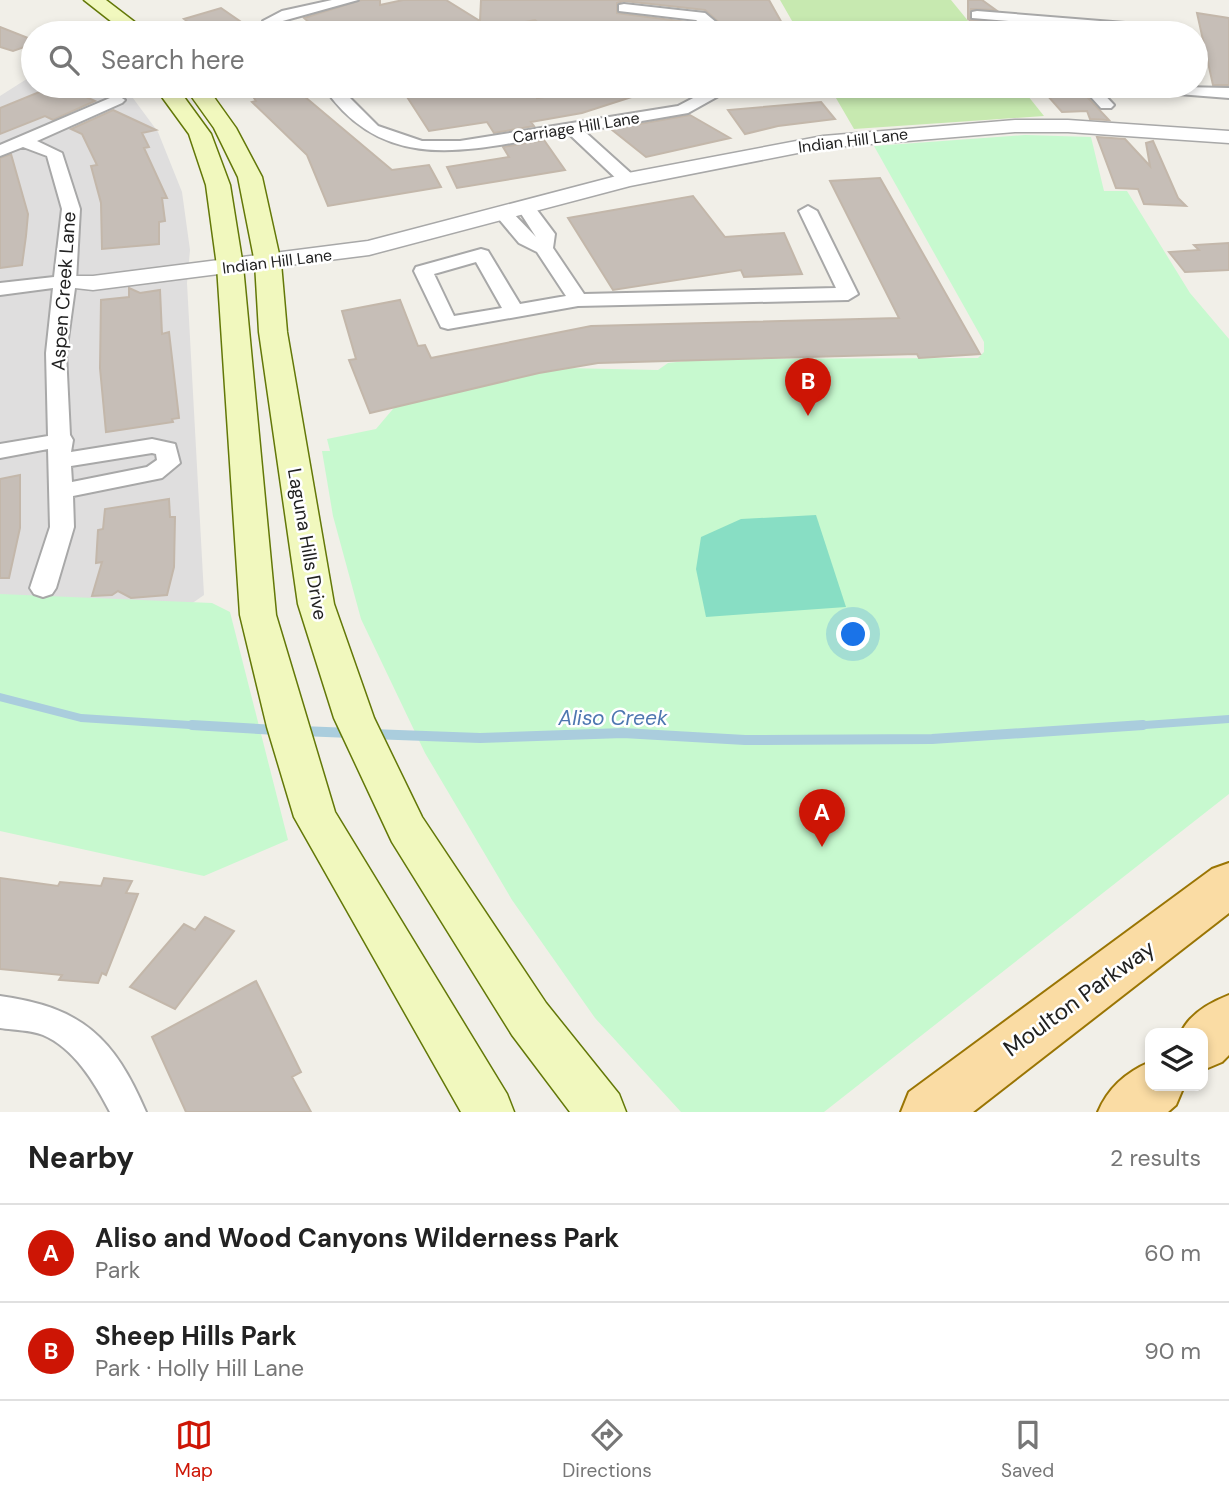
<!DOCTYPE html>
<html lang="en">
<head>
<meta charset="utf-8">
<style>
  :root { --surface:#fff; --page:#f6f6f6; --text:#222; --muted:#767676; --line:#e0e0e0; --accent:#cd1505 }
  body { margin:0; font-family:"DM Sans",sans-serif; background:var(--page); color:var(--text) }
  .controls { position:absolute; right:21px; bottom:21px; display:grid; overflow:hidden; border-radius:14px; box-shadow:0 4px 10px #0003 }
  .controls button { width:63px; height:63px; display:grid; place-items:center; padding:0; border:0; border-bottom:2px solid var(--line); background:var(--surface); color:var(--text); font:35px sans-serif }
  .you { position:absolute; left:854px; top:635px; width:24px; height:24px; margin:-18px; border:5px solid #fff; border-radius:50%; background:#1a73e8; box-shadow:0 0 0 10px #1a73e833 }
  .badge { display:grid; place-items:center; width:46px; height:46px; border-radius:50%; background:var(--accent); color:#fff; font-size:23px; font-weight:700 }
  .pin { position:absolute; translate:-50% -58px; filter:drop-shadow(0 2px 4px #0008) }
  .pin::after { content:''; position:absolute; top:37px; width:24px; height:21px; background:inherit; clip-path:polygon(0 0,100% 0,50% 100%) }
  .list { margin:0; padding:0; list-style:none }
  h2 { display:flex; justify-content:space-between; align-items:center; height:91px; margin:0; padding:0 28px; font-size:30px }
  h2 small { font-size:23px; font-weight:400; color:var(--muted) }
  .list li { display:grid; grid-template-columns:46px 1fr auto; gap:21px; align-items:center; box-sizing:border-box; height:98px; padding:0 28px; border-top:2px solid var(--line) }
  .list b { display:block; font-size:26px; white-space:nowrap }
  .list p { margin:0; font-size:23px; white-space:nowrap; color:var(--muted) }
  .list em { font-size:23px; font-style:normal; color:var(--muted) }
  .icon { flex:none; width:38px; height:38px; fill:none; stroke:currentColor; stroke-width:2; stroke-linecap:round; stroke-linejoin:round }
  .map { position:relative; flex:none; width:1229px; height:1112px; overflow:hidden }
  .search { position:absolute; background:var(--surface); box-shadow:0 4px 10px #0003; left:21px; right:21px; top:21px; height:77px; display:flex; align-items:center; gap:18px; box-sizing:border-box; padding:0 24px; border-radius:38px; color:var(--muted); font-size:26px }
  .sheet { height:287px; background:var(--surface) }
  nav { display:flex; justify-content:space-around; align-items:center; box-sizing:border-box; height:98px; border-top:2px solid var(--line); background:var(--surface); font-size:19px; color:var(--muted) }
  nav a { display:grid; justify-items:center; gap:4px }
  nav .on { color:var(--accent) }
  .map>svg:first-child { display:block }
  .residential { fill:#dfdede }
  .grass { fill:#c7e9b0 }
  .park { fill:#c7f9cf }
  .pitch { fill:#88dec4 }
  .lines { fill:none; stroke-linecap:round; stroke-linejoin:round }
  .stream-far1 { stroke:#aacddd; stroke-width:8 }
  .stream { stroke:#aacddd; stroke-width:10 }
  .building { fill:#c6beb7; stroke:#c3b7aa; stroke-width:2 }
  .minor-casing { stroke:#a8a8a8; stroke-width:4 }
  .tertiary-casing { stroke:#a8a8a8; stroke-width:3 }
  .secondary-casing { stroke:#637808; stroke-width:3 }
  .primary-casing { stroke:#9a7504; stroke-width:4 }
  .minor { fill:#fff; fill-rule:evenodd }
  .tertiary { fill:#fff; fill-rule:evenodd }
  .secondary { fill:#f1f8be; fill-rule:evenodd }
  .primary { fill:#fadca4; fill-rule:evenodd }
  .labels { text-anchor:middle; stroke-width:5; stroke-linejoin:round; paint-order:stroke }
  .far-street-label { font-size:16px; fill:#212121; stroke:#fff }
  .street-label { font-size:19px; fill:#212121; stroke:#fff }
  .water-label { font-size:21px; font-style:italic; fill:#4e77b0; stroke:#fff }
  .near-street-label { font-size:23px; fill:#212121; stroke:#fff }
</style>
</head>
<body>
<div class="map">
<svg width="1229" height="1112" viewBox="0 0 1229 1112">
  <rect width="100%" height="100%" fill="#f1efe8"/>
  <!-- residential -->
  <path class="residential" d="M33,75V86H124L158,132L182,192L190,250L187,283L204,595L181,611L0,599V96Z"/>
  <!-- grass -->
  <path class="grass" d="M780,0H951L978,33H799Z
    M829,86H1020L1044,116L854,129Z"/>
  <!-- park -->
  <path class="park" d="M1025,135L1091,137L1104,191H1127L1190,293L1229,339V794L824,1112H681L595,1018L512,900L425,753L361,619L333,516L322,451H330L327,439L376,429L398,403L565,368L658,370L668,363L703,359L978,358L984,352V342L874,146Z
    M0,594L212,603L230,612L288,840L204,876L0,831Z"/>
  <!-- pitch -->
  <path class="pitch" d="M816,515L846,607L706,617L696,569L701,537L741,519Z"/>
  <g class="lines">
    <!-- stream-far1 -->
    <path class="stream-far1" d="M0,697L81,718L221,727
      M1117,727L1229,719"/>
    <!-- stream -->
    <path class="stream" d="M192,725L277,730
      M301,731L351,733
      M371,734L480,738L623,733L745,740L932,739L1143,725"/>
  </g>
  <!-- building -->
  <path class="building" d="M361,0H380V5L403,0H446L480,21L481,0H769L787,32L731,33L705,10L624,1L617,3V13L695,23L710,33H551L535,20L467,33H321L304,18Z
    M968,0H982L996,10L971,9L970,20L1017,24L1029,33H988L968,19Z
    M221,8L257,33H202L184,19Z
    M1197,13L1229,18V85H1213Z
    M0,27L33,40V44L13,51L0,47Z
    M54,86H62L95,101L53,120L45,116L0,134V108Z
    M246,86H292L392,170L429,165L441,187L328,206L307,155L252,102L256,101Z
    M400,86H536L537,98L615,86H646L647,92L582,113L531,122L534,126L494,133L487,122L429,131Z
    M1039,86H1077L1109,120L1090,119L1087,111L1062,112Z
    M821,102L835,119L778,126L745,134L728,110Z
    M113,110L156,130L142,133L149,147L144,148L167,198H162L165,221L159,222V244L102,249L101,203L91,166L97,165L82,134L71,129Z
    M690,115L730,138L646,157L611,129Z
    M1097,137L1125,139L1150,166L1146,143L1153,141L1178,198L1186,206L1144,204L1138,189L1116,188Z
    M544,140L565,170L457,188L447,167L509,157L503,147Z
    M11,154L28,214L26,236L22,265L0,268V158Z
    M880,178L980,354L919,358L917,354L598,363L539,373L370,413L349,360L356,359L342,311L400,300L418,346L425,345L431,358L591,326L899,318L830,181Z
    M693,196L725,237L784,233L802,274L744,277L741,270L613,290L568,218Z
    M1229,243V270L1185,272L1169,252L1199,250L1194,245Z
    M129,288L140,293L160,290L162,334L169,332L179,418L172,419L173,422L106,432L100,368L101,300L129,297Z
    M20,475V528L9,578H0V479Z
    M169,499L170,517H175L174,567L167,595L131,598L118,591L112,595L92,596L102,562L96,563L98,530L103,529L105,509Z
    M0,878L58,886L60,882L101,886L104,878L132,881L126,893L138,894L106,975L102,973L98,983L59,980L62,975L0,969Z
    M205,917L234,931L175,1009L130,987L184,924L195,930Z
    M256,981L301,1072L292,1077L311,1112H186L152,1037Z"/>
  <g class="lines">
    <!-- minor casing -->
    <g class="minor-casing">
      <path id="minor" d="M332,0H358L279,22L288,33H274L263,21L282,11Z
        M624,4L705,13L729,33H714L696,20L619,11V5Z
        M977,11L1175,27L1182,31L1151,33L972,18V12Z
        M323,86H338L378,126L422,141H460L678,106L716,86H730L731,89L688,113L584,131L634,176L637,180L628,185L622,184L568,133C476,148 385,179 323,86Z
        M1081,86H1096L1114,105L1111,108H1101Z
        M1132,86L1229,88V98L1140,91Z
        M117,95L125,100L122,103L37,141L62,153L80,209L76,281L66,353L70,435L73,440L71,452L152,439L175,444L180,463L162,478L73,496L74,527L56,588L52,594L43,597L34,594L30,588L50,527L48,449L0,458V444L48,436L46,353L53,288L0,295V283L54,277L62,209L47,156L23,147L0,156V145ZM152,453L156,454L157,460L147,467L72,482L71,466Z
        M525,201L531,202L555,234L553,248L584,294L836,288L799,211L808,206L817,211L858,294L848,300L578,306L448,329L441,327L414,271L416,267L481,249L488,251L520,304L566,296L537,252L519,243L493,212L502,207L508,208L536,237L516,206ZM476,262L502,308L454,316L434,274Z
        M0,996C81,1007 114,1037 146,1112H110C95,1083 74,1048 43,1035C30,1030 14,1030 0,1028Z"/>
    </g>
    <!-- tertiary casing -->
    <g class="tertiary-casing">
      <path id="tertiary" d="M1015,120H1068L1229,131V143L1068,132H1015L823,148L630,186L369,255L93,290L57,286L54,281L57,276H93L368,241L628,173L823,136Z"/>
    </g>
    <!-- secondary casing -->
    <g class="secondary-casing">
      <path id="secondary" d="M84,0H106L149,33H126Z
        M154,86H176L211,134L230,185L243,266L276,615L335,812L507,1094L514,1112H461L294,817L267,727L240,615L217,266L206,185L189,134Z
        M184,86H206L236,128L262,177L281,263L287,332L334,604L374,718L422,817L546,1003L619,1094L626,1112H570L512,1035L392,842L334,718L298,604L259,332L255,263L238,177L214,128Z"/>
    </g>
    <!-- primary casing -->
    <g class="primary-casing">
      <path id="primary" d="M1229,863V913L973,1112H901L909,1092L947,1064L1212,869Z
        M1229,995V1055L1222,1062L1203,1070V1033H1181C1189,1014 1211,1002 1229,995Z
        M1150,1062V1086H1184L1176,1105L1168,1112H1098C1108,1088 1126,1072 1150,1062Z"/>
    </g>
    <!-- minor -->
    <use href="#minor" class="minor"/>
    <!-- tertiary -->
    <use href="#tertiary" class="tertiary"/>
    <!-- secondary -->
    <use href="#secondary" class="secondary"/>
    <!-- primary -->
    <use href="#primary" class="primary"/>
  </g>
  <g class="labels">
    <!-- far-street labels -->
    <g class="far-street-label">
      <text transform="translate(576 127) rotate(-9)" y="6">Carriage Hill Lane</text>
      <text transform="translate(853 140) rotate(-7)" y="6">Indian Hill Lane</text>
      <text transform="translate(277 261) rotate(-7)" y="6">Indian Hill Lane</text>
    </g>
    <!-- street labels -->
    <g class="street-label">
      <text transform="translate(63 291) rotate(-86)" y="7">Aspen Creek Lane</text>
      <text transform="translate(308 544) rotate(80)" y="7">Laguna Hills Drive</text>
    </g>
    <!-- water labels -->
    <g class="water-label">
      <text x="613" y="725">Aliso Creek</text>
    </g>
    <!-- near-street labels -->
    <g class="near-street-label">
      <text transform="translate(1079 998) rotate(-36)" y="8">Moulton Parkway</text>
    </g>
  </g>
</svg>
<div class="controls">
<button><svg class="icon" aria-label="layers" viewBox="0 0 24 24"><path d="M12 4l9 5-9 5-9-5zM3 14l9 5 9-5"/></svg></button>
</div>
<div class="you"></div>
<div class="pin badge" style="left:822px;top:847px">A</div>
<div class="pin badge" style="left:808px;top:416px">B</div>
<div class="search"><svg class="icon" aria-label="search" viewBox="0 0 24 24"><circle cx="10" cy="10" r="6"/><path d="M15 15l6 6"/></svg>Search here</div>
</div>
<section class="sheet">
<h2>Nearby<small>2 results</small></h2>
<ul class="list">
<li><span class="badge">A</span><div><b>Aliso and Wood Canyons Wilderness Park</b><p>Park</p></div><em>60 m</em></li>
<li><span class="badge">B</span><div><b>Sheep Hills Park</b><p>Park · Holly Hill Lane</p></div><em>90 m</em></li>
</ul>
</section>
<nav>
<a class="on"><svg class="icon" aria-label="map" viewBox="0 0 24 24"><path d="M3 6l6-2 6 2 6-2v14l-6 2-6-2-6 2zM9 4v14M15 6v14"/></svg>Map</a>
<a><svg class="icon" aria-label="directions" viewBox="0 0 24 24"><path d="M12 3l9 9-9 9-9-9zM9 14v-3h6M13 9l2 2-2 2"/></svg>Directions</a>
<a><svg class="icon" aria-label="saved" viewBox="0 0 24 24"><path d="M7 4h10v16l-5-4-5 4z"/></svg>Saved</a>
</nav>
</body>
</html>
